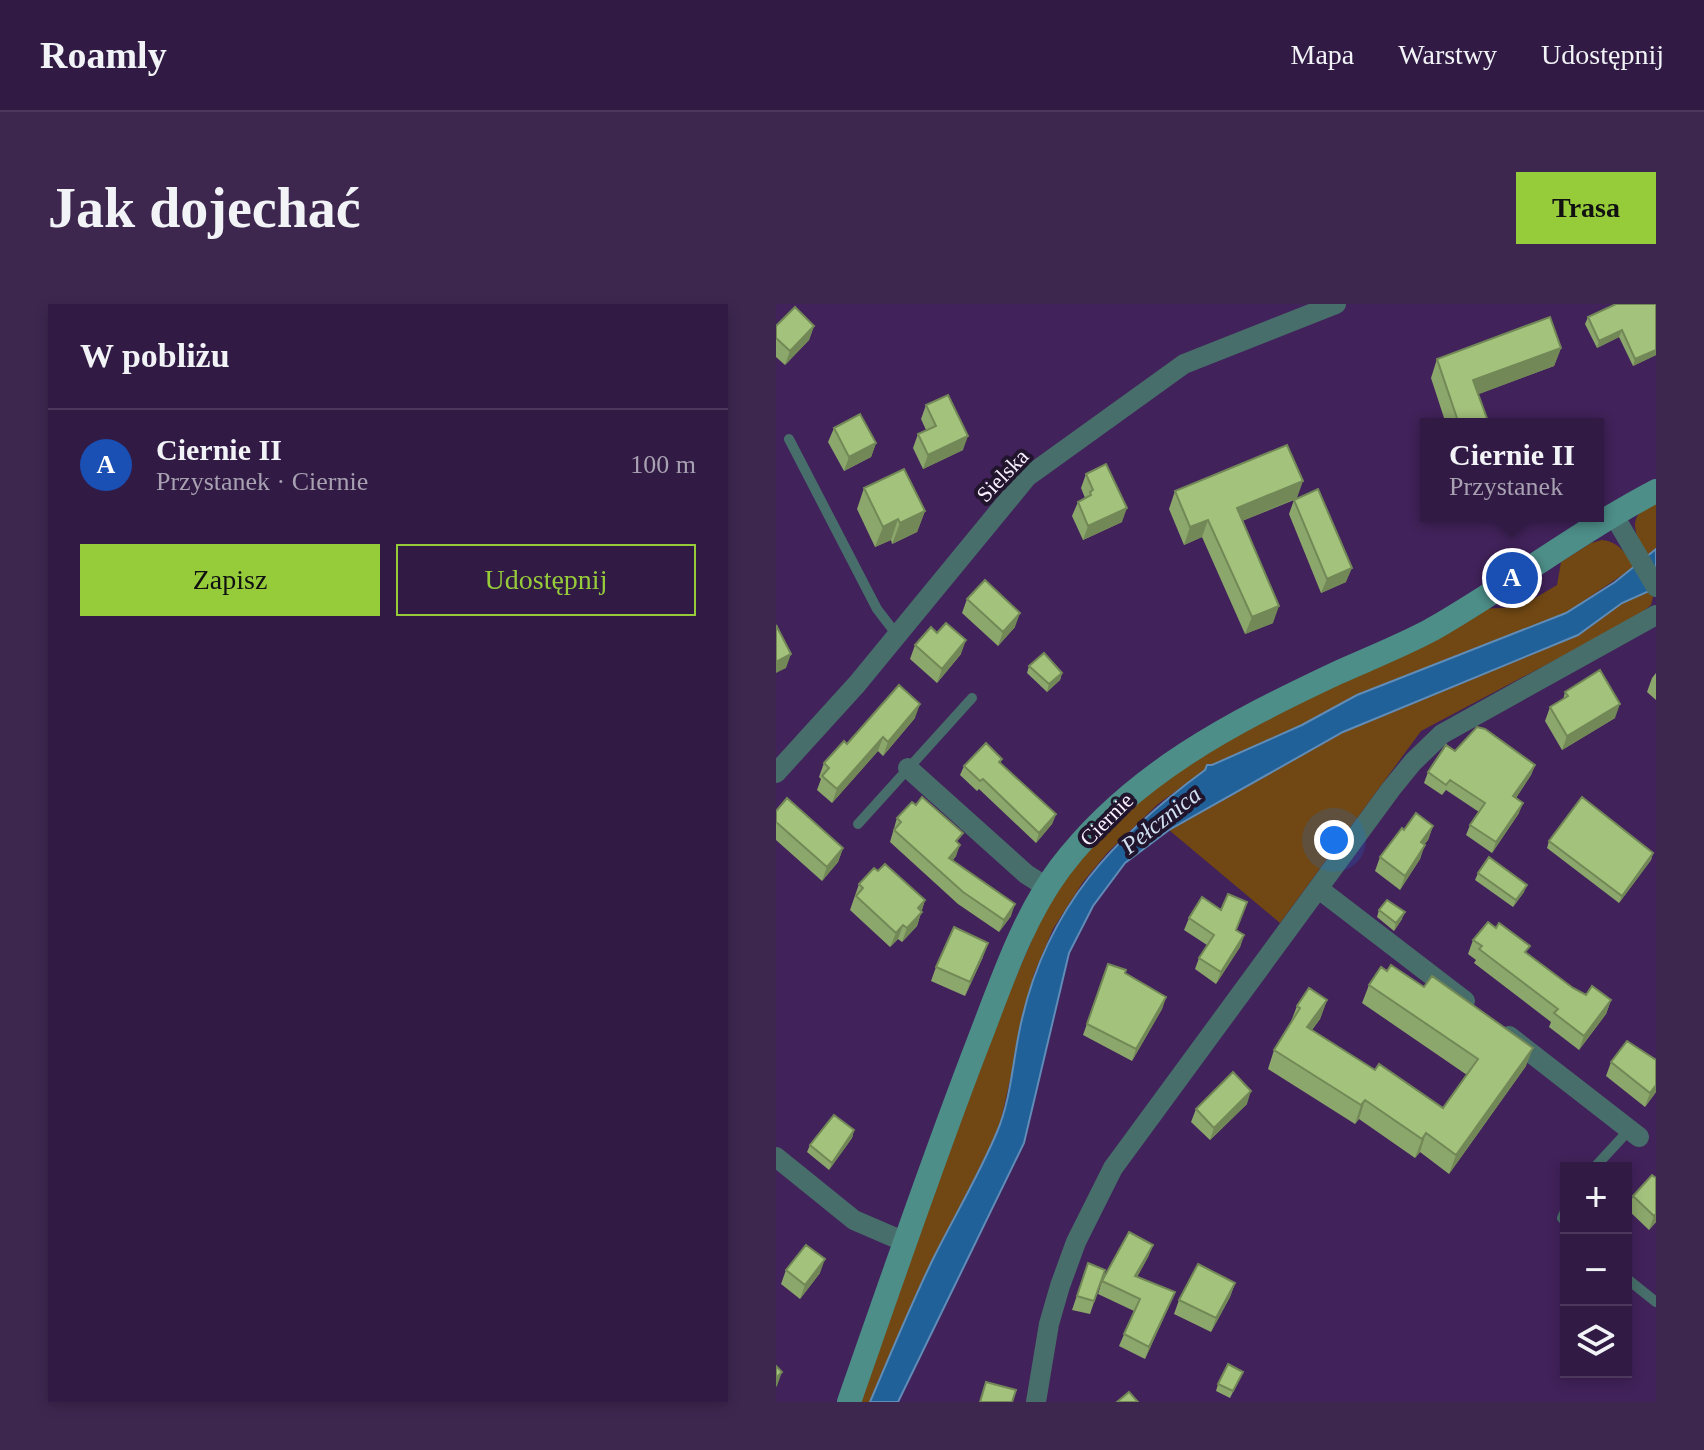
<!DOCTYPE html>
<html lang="pl">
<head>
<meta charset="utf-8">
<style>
  :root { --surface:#311a44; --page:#3d274f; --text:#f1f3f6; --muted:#a8a1b2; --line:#4c385d; --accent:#96cc3a }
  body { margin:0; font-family:Georgia,serif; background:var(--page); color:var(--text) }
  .controls { position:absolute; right:24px; bottom:24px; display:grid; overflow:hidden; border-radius:0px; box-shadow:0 4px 12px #0003 }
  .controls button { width:72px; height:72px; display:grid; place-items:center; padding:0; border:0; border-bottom:2px solid var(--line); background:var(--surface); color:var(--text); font:40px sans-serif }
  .you { position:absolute; left:558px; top:536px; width:28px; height:28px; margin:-20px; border:6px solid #fff; border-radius:50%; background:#1a73e8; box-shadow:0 0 0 12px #1a73e833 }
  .badge { display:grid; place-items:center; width:52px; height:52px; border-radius:50%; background:var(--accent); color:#fff; font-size:26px; font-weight:700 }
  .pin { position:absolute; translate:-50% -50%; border:4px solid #fff; box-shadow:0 2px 8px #0006 }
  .popup { position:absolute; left:644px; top:114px; width:184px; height:104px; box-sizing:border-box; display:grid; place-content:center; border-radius:0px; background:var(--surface); filter:drop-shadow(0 2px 6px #0005); font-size:26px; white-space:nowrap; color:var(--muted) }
  .popup b { font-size:30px; color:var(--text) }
  .popup::after { content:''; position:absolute; left:50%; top:100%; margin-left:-16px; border:16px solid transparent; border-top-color:var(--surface) }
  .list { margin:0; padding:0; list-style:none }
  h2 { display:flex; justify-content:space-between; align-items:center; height:104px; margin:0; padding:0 32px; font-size:34px }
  h2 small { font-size:26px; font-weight:400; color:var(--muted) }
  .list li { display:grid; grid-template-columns:52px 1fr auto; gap:24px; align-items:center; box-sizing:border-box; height:112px; padding:0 32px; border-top:2px solid var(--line) }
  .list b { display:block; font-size:30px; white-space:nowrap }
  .list p { margin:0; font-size:26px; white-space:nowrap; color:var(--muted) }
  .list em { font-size:26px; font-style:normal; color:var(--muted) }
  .actions { display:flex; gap:16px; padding:24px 32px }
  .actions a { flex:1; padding:18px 0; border:2px solid var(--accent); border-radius:0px; text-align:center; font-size:28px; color:var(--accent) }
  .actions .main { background:var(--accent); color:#111 }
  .icon { flex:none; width:44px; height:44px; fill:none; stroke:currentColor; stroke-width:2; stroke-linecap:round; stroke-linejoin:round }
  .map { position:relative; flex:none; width:880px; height:1098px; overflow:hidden; border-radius:0px }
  header { display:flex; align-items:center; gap:48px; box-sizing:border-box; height:112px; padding:0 40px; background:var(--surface); border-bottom:2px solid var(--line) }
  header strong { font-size:38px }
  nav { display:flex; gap:44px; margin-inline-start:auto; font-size:28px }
  .intro { display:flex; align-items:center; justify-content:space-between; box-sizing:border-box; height:192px; padding:0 48px }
  h1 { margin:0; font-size:56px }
  .button { padding:20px 36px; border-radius:0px; background:var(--accent); color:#111; font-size:28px; font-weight:700 }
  main { display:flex; gap:48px; padding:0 48px }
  aside { flex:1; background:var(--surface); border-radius:0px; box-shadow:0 4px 12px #0003 }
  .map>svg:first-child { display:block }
  .green { fill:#714813 }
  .water { fill:#1f6198; stroke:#608cb7; stroke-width:2 }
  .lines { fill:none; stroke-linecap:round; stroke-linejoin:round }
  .lane { stroke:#476e6a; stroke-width:10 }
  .street { stroke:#476e6a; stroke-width:20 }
  .secondary { stroke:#4d8e88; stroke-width:24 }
  .wall { fill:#8ca76b }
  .shaded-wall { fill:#728857 }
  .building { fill:#a3c27c; stroke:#728857; stroke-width:2 }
  .labels { text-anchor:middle; stroke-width:8; stroke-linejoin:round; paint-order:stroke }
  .street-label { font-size:22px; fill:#f8f1ff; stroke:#21142d }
  .water-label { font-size:24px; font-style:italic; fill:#d1e1f1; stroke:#21142d }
</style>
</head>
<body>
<header>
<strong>Roamly</strong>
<nav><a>Mapa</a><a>Warstwy</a><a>Udostępnij</a></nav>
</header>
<div class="intro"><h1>Jak dojechać</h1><a class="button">Trasa</a></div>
<main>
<aside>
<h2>W pobliżu<small></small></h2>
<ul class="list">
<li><span class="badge" style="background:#1a4fb4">A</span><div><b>Ciernie II</b><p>Przystanek · Ciernie</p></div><em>100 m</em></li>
</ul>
<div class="actions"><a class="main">Zapisz</a><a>Udostępnij</a></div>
</aside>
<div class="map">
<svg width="880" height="1098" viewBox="0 0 880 1098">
  <rect width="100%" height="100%" fill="#41225a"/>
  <!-- green -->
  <path class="green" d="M880,197V245L871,252C858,227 849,213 880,197Z
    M826,236C843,238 849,248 858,263L790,309L581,391L526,421L436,461H431L429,466L382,500L332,548L307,578L277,625L258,670L223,825L158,954L94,1098H82L210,742L267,610L291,571L345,511L428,447L704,305L744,303L781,281L785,258L815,239Z
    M873,287L877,293L875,301L860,313L645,427L504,619L393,526L567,428L802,331L846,299Z"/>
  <!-- water -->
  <path class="water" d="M880,245V284L846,299L802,331L567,428L393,526L349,559L317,602L293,649L248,839L122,1098H94C115,1049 135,1000 158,953C179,911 203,871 221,828C236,793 237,751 246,715C272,602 338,533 429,466L431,461H436L526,421L581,391L790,309L839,278Z"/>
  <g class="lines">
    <!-- lane -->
    <path class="lane" d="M13,135L101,305L121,331
      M82,520L196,394
      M818,864L854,825
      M790,905L786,914L790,918
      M850,974L880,998"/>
    <!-- street -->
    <path class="street" d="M837,210L880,283
      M132,464L250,570L272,584
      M0,469L81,380L251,173L408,60L560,0
      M543,585L689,697
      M733,732L863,833
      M0,853L78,916L129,938
      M260,1098L273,1020L284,982L300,938L337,864L615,485L637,458L666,430L880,311"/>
    <!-- secondary -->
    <path class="secondary" d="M73,1098C115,978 156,858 202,739C225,680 246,615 284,564C355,470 457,418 561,369C592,355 625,342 655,326C732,282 802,228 880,187"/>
  </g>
  <!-- wall -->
  <path class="wall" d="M880,0V51L857,62L843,33L821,44L809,20L812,13Z
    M0,22H38L33,36L9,61L0,53Z
    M785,44L778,62L702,90L713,120H670L655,74L661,55Z
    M150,101L187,146L147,165L137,144L142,130L150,126L145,115Z
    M58,124L100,139L95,153L68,167L52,138Z
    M310,170L346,218L307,236L296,212L302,198L309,194L305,184Z
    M88,184L149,207L141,228L116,240L115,236L99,243L81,205Z
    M399,187L521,194L570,278L545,289L513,210L518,196L466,217L497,319L469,330L426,233L408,241L393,205Z
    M191,295L239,323L222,342L186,309Z
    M139,341L185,350L161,379L134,355Z
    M253,362L286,369L284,376L271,388L251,369Z
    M880,369V396L871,388L876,374Z
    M789,388L839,414L786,446L769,417L774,403L787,396Z
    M139,414L107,452L102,447L56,499L41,486L45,475L43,473L48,459L71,440Z
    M679,447L759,461L755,471L740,494L743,509L716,549L690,531L694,521L703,508L670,486L666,491L648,479L652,468Z
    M226,455L224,460L280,510L276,520L260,539L203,485L201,487L184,471L188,462Z
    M0,507L67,544L62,558L46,577L0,536Z
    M121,514L183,540L180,552L177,556L235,612L223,628L182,600L114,538Z
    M657,522L652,536L648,540L644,555L624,586L599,567L604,553L628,526Z
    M773,537L877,549L875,556L843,599L771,544Z
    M702,569L748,588L737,603L699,576Z
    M83,580L149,596L141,622L126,638L122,635L114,643L74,606Z
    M603,606L626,615L618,627L601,613Z
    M413,614L460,626L468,631L464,643L440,680L419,665L423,654L431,641L408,626Z
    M697,636L751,649L797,684L810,691L835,696L830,710L803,746L773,723L775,718L698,659L700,656L692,650Z
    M207,653L189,692L155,677L160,663Z
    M332,660L390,693L386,705L356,757L307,731Z
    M593,681L750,762L673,870L644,848L639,854L583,815L579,820L492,765L498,746L514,720L521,702L551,696L544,715L536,726L599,766L667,804L691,771L586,699Z
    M880,756V788L869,803L830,772L835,758Z
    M471,800L434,836L415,818L420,805Z
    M78,826L76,834L53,866L31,848L34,841Z
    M880,874V918L873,926L852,906L857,892Z
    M377,941L372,953L361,973L394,1000L369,1055L343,1042L358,1007L322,990L326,977Z
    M312,959L329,966L314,1010L296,1006Z
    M10,966L44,969L24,995L5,980Z
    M459,979L454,993L435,1028L398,1010L403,996Z
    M467,1068L454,1094L440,1087L442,1080Z"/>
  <!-- shaded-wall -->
  <path class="shaded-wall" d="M38,22L33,36L9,61L14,47Z
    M846,26L843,33L821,44L823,37Z
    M785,44L778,62L690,95L697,76Z
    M880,46V51L857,62L859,55Z
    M192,132L187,146L147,165L152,151Z
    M100,139L95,153L68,167L73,153Z
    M527,177L521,194L454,222L461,204Z
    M351,204L346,218L307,236L312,222Z
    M149,207L141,228L116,240L124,219Z
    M122,215L115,236L99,243L107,223Z
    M432,216L426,233L408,241L414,223Z
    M576,264L570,278L545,289L551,275Z
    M503,302L497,319L469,330L476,313Z
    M244,309L239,323L222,342L227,328Z
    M190,336L185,350L161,379L166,365Z
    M15,350L10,364L0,369V358Z
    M286,369L284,376L271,388L273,380Z
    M144,400L139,414L107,452L112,438Z
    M844,400L839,414L786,446L791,432Z
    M107,433L102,447L56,499L61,485Z
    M759,461L755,471L734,503L737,492Z
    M747,499L743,509L716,549L720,538Z
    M280,510L276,520L260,539L263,529Z
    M657,522L652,536L640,552L645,538Z
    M184,541L180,552L169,565L173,554Z
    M649,541L644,555L624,586L629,572Z
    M67,544L62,558L46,577L51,563Z
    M877,549L875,556L843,599L846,592Z
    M751,581L748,588L737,603L740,596Z
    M149,596L141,622L126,638L131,624L142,604Z
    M239,600L235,612L223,628L228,616Z
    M629,608L626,615L618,627L620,619Z
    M127,621L122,635L114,643L120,629Z
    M468,631L464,643L440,680L445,668Z
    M212,639L207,653L189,692L194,678Z
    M390,693L386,705L356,757L360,745Z
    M551,696L544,715L524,742L531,723Z
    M835,696L830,710L803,746L808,732Z
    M757,744L750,762L673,870L680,851Z
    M880,781V788L869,803L874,789Z
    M475,787L471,800L434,836L438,824Z
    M589,796L583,815L579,820L585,801Z
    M78,826L76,834L53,866L56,859Z
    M650,829L644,848L639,854L646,835Z
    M880,910V918L873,926L878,912Z
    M377,941L372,953L355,984L359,972Z
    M49,955L44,969L24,995L29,981Z
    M459,979L454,993L435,1028L440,1014Z
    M399,988L394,1000L369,1055L373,1043Z
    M6,1068L1,1082L0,1083V1074Z"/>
  <!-- building -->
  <path class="building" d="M840,0H880V46L859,55L846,26L823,37L812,13Z
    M19,3L38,22L14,47L0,34V22Z
    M774,13L785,44L697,76L713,120H683L661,55Z
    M172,91L192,132L152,151L142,130L160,122L150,101Z
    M84,110L100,139L73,153L58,124Z
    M511,141L527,177L461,204L503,302L476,313L432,216L414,223L399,187Z
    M330,160L351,204L312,222L302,198L315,191L314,188L317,186L310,170Z
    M128,165L149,207L124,219L122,215L107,223L88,184Z
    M542,185L576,264L551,275L518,196Z
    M209,276L244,309L227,328L191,295Z
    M170,319L190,336L166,365L139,341L155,323L161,329Z
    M0,321L15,350L0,358Z
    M268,349L286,369L273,380L253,362Z
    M824,366L844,400L791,432L774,403L792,392L789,388Z
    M123,381L144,400L112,438L107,433L61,485L46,472L53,464L48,459L68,437L71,440Z
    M701,423L709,425L759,461L737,492L747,499L720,538L694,521L709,499L674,476L670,481L652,468L670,441L679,447Z
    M210,439L226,455L223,458L280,510L263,529L207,475L204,477L188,462Z
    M146,493L187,529L180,537L184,541L173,554L239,600L228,616L187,588L118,526L125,518L121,514L136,498L140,501Z
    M806,493L877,549L846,592L773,537Z
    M11,494L67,544L51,563L0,518V507Z
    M640,509L657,522L645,538L649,541L629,572L604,553L626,524L628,526Z
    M713,553L751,581L740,596L702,569Z
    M109,560L149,596L142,604L146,608L131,624L127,621L120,629L80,592L87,584L83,580L98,564L102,567Z
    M452,590L471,598L460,626L468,631L445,668L423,654L438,631L413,614L426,593L445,606Z
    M611,596L629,608L620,619L603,606Z
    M712,618L720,624L723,619L754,642L749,648L797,684L810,691L816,682L835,696L808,732L778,709L782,705L703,645L706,642L697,636Z
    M178,623L212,639L194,678L160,663Z
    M332,660L350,666L349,669L390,693L360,745L311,720Z
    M615,661L648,683L656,672L757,744L680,851L650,829L646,835L589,796L585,801L498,746L524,704L521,702L533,684L551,696L531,723L599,766L603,760L667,804L702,755L593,681L605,663L611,667Z
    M851,737L880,756V781L874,789L835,758Z
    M457,768L475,787L438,824L420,805Z
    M58,811L78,826L56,859L34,841Z
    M876,871L880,874V910L878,912L857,892Z
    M353,928L377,941L359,972L399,988L373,1043L348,1030L364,995L326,977Z
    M30,941L49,955L29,981L10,966Z
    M312,959L329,966L318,997L301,992Z
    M422,960L459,979L440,1014L403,996Z
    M452,1060L467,1068L457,1087L442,1080Z
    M0,1062L6,1068L0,1074Z
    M210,1078L240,1086L236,1098H204Z
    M353,1088L362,1098H341Z"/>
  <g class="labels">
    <!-- street labels -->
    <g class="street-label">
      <text transform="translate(226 171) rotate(-46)" y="8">Sielska</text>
      <text transform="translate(330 515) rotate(-45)" y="8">Ciernie</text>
    </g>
    <!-- water labels -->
    <g class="water-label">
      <text transform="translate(385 516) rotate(-38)" y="8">Pełcznica</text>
    </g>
  </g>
</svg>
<div class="controls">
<button>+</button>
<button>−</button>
<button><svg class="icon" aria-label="layers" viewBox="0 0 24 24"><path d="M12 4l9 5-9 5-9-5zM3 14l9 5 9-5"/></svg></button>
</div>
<div class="you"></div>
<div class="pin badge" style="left:736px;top:274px;background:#1a4fb4">A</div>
<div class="popup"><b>Ciernie II</b>Przystanek</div>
</div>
</main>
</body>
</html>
